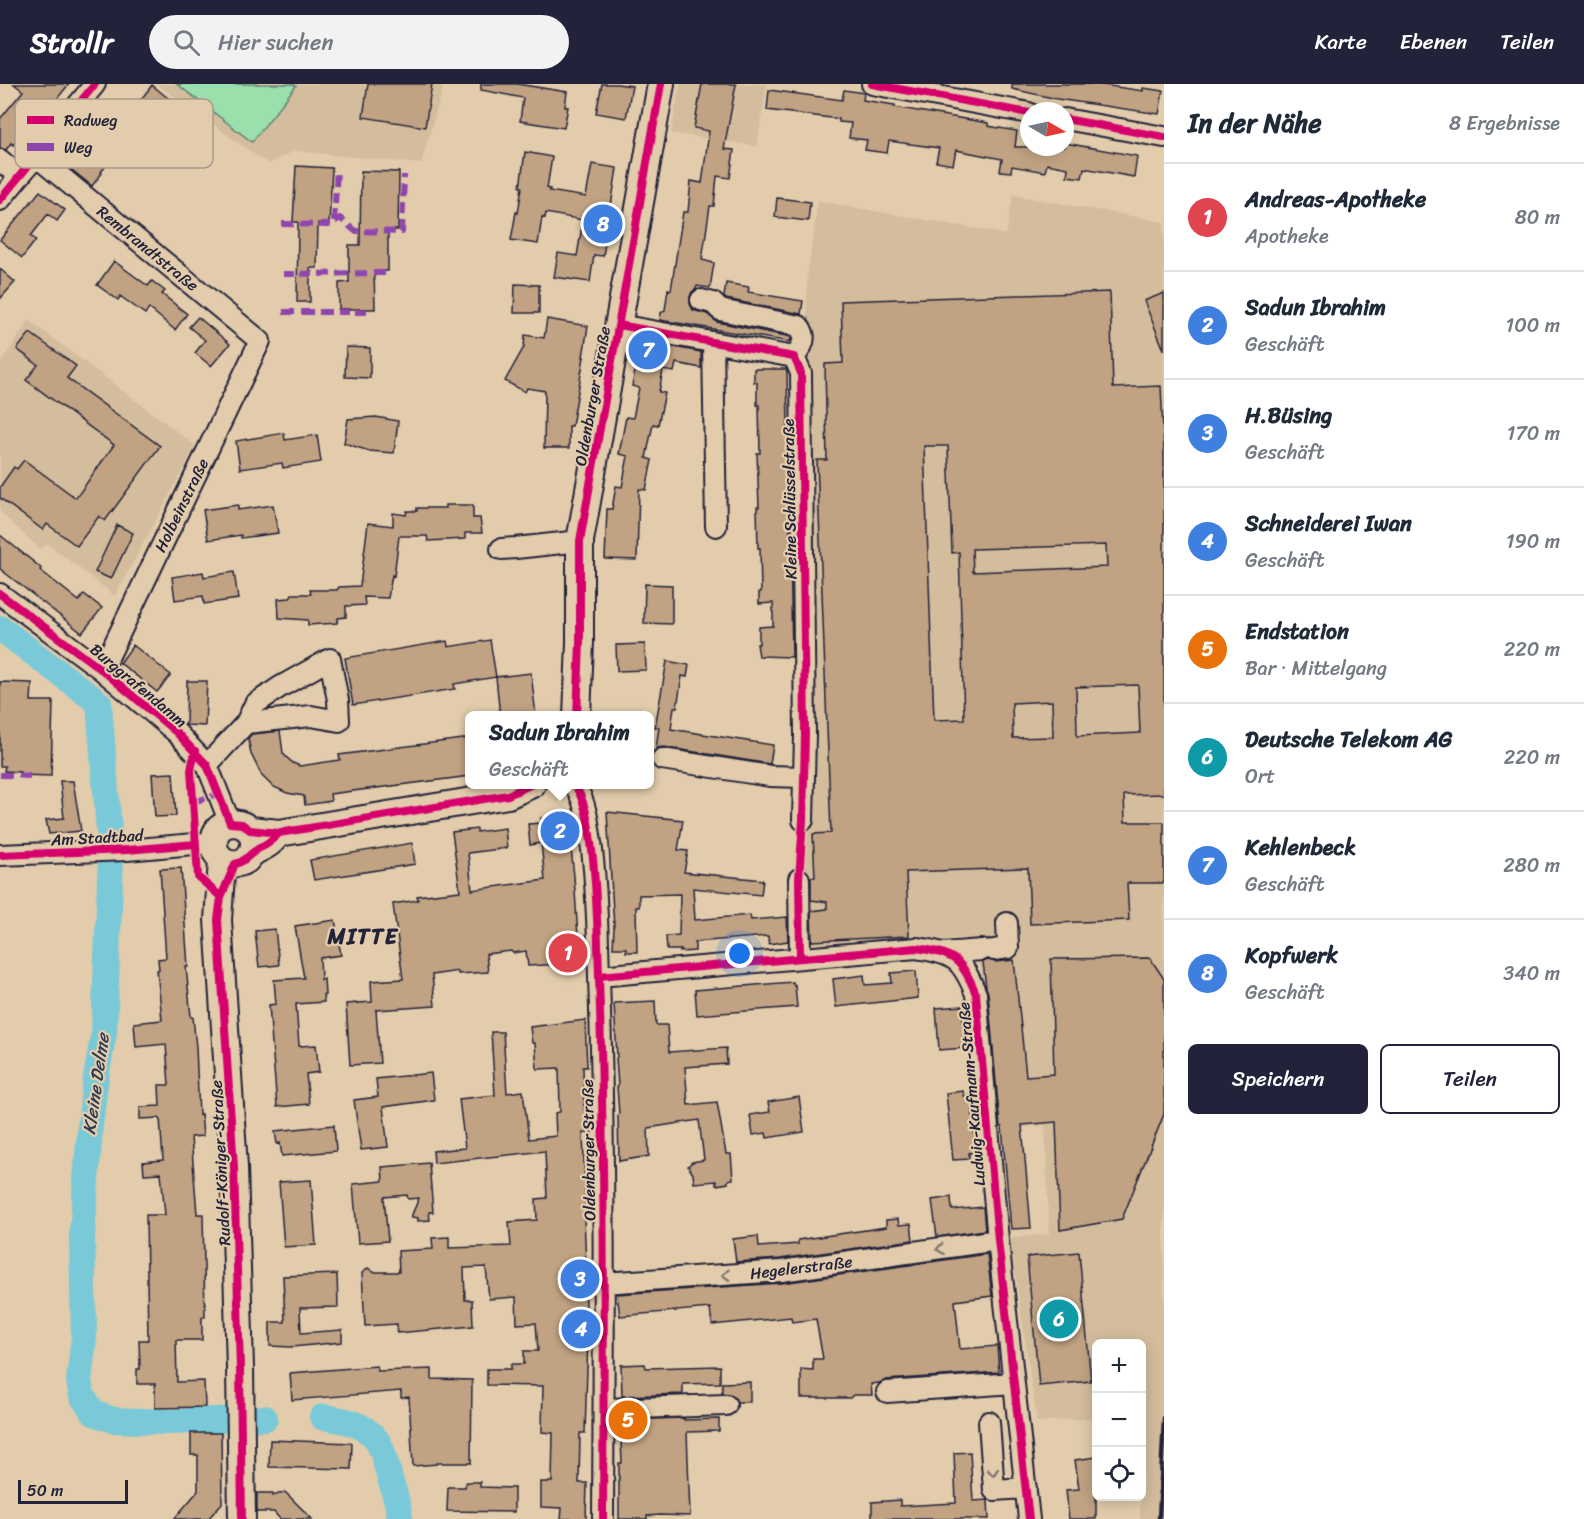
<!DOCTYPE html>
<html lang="de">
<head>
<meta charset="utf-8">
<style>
  :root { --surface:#fff; --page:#f2f2f3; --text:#1f2937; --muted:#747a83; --line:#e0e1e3; --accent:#22223b }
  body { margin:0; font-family:Sriracha,sans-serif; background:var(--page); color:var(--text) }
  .controls { position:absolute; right:18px; bottom:18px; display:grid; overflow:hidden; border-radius:9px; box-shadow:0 3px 15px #0003 }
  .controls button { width:54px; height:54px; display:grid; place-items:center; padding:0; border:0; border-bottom:2px solid var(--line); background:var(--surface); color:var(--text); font:30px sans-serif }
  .compass { position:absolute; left:1020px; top:18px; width:54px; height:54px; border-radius:50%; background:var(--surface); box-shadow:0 3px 15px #0003; rotate:99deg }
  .scale { position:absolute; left:18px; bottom:15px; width:110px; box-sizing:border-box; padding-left:6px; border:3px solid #22223b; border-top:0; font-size:16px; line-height:21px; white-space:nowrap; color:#22223b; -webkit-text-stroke:4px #e2ccab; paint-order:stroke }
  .you { position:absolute; left:740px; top:870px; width:21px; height:21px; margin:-15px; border:4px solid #fff; border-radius:50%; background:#1a73e8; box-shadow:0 0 0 9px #1a73e833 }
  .badge { display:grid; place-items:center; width:39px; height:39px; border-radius:50%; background:var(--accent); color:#fff; font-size:20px; font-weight:700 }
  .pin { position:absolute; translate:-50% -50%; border:3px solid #fff; box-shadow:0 2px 6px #0006 }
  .popup { position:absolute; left:465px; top:627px; width:189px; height:78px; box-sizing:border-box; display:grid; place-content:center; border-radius:9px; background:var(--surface); filter:drop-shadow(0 2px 4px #0005); font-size:20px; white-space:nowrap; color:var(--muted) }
  .popup b { font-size:22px; color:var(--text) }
  .popup::after { content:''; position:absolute; left:50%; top:100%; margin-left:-12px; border:12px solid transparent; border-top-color:var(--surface) }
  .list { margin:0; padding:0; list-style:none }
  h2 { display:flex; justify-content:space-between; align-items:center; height:78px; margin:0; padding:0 24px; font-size:26px }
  h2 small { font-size:20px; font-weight:400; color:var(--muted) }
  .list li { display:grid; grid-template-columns:39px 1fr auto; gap:18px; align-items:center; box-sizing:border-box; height:108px; padding:0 24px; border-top:2px solid var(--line) }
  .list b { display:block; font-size:22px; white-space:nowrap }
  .list p { margin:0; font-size:20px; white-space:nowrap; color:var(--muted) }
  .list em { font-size:20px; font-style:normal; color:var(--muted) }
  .actions { display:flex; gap:12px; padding:18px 24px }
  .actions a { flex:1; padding:14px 0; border:2px solid var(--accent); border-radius:9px; text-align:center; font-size:21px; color:var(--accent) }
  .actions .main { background:var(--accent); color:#fff }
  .icon { flex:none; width:33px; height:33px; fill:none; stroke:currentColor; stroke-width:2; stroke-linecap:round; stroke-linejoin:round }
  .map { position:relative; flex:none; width:1164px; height:1435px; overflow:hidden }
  header { display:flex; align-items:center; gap:36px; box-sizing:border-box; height:84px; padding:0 30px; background:var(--accent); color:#fff }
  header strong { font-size:28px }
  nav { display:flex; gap:33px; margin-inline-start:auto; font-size:21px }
  .search { width:420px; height:54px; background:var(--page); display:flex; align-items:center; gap:15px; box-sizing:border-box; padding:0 21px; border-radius:33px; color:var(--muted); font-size:22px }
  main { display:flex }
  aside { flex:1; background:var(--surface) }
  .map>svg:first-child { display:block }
  .built { fill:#d4bd9d }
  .green { fill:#9adfac; stroke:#5e8074; stroke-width:1.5 }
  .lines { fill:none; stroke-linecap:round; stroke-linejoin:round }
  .river { stroke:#7ac9d8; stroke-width:26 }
  .building { fill:#c1a383; stroke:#22223b; stroke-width:1.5; fill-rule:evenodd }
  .minor-casing { stroke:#22223b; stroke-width:24 }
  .major-casing { stroke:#22223b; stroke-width:30 }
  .minor { stroke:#e2ccab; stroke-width:20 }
  .major { stroke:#e2ccab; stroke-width:26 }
  .rail { stroke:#22223b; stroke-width:4.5 }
  .quiet { stroke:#8e44ad; stroke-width:6; stroke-dasharray:12 6; stroke-linecap:butt }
  .cycleway-casing { stroke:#e2ccab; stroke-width:11 }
  .cycleway { stroke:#d6006c; stroke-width:8 }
  .oneway { stroke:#827773 }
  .labels { text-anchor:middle; stroke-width:4.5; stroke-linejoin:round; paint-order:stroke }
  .street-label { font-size:16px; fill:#22223b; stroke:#e2ccab }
  .water-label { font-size:18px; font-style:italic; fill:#2f3b53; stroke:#e2ccab }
  .district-label { font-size:22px; font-weight:bold; letter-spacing:1.5px; fill:#22223b; stroke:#e2ccab }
  .key { fill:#e2ccab; stroke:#a89989; stroke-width:1.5 }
  .key-label { font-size:16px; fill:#22223b }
</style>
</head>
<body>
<header>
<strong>Strollr</strong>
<div class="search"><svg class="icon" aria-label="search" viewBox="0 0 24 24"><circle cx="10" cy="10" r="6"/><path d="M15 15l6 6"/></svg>Hier suchen</div>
<nav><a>Karte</a><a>Ebenen</a><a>Teilen</a></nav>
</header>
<main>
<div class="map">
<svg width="1164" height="1435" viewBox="0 0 1164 1435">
  <rect width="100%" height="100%" fill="#e2ccab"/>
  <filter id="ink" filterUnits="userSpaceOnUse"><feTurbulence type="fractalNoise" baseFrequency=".0167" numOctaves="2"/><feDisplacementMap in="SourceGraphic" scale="12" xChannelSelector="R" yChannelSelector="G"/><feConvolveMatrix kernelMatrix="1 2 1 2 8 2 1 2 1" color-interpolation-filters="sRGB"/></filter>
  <g filter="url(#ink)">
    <!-- built -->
    <path class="built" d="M157,0H444L421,80L294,67L268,80Z
      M680,0H767L757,62L671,49Z
      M1013,111L1164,138V1435H1140V1413L1142,1412V1260H1096V1334L1037,1338L1010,1154L1049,1150L1045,1041L998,1047L982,887L964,854L807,868L803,792L807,736V194L818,117L1006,150Z
      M29,236L196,362L115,512L48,460L40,465L0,428V280Z"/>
    <!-- green -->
    <path class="green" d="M177,0H293L296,2L252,58Z"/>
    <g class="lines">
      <!-- river -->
      <path class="river" d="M0,544L99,619L111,772L104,948L95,1000L90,1042L82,1151L84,1253L79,1297L82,1312L94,1329L113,1336L171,1338L265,1334
        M322,1333C341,1335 364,1339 376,1355C384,1366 386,1382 390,1395C394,1408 399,1421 400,1435"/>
    </g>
    <!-- building -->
    <path class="building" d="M14,0H69L48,26L43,22L28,39L29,40L13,61L11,59L6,66L0,64V35L23,7Z
      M368,0H432L425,43L363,33Z
      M481,0H517L567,8L565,23H568L564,44L520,37L523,14L481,6Z
      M602,0H617L632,2L626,34L596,29Z
      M702,0H736L724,65L734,66L730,94L717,92L714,122H710L702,176L714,179L710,204L697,202L696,205L692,208L690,213V220L693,226L707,230L717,238L791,253L790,258L660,236L661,229L665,226L668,205L671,206L683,128H688L691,97L702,99L709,47L694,44Z
      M1012,0H1096L1143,7V4L1163,7L1159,30L1057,15L1012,5Z
      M152,1L174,19L139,62L128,54L101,88L102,89L92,102L62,78L111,17L129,31Z
      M769,6L842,16L844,6L864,9L863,16L895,21L894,23L988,39V42L1017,47L1015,63H1065V59L1137,72L1134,93L1084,84L1082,94L1067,92L1068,84L1047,80L1045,88L1012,82L1011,88L1000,87L1002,75L956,66L953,81L936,78L939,64L889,57L887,69L865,66L867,56L849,54L851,39L839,38V35L767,26Z
      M525,68L552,73L547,104L550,105L549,107L586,113L592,80L617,84L603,172L594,171L590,198L554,193L558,169L577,172L583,136L546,129L545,134L542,133L538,160L511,156L516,128L518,129L522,103H520Z
      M296,82L332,84L329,140L318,139L317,184H310V218H297L298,138H293Z
      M361,87L399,88L398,146H388V187H374L375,225H339V199L349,198V161H360Z
      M40,107L65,126L57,137L48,130L31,152L36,156L22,174L0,156Z
      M777,114L810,118L808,137L775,133Z
      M114,177L148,202L152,197L165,207L162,210L187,230L175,246L149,224L145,230L120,212L118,216L97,201Z
      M0,185L15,198L0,215Z
      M726,199L749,203L748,208L803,217L801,230L726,215L724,213Z
      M515,200L539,201V229H514Z
      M1110,208L1113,304L1161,302L1164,367V710L1124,711L1125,738H1164V799H1127L1129,836L1030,840L1028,784L906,788L909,852L812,857L811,827L827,825V818L811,816V793H815L813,750L831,749L817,376H827L825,280L843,279L841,217ZM924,362H948L952,469L959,468L964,635L934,636ZM1106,461L1107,483L973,488L972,465ZM1138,601L1140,649L1077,652L1076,603ZM1052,617L1053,653L1013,654L1012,619Z
      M1164,209V266L1144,217Z
      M198,233L230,260L211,282L195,269L205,256L189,243Z
      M547,235L588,242L583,273H584L572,342H569V364H544L545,307L527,304L525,308L505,297L524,263L525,251L544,254Z
      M30,249L76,282L67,294L160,362L105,437L99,432L77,462L47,440L43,446L0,414V403L14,383L17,385L24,376L76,414L114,361L26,296L38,281L17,265Z
      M641,257L701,268V284L676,279L674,288L663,286L659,308L665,309L658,341L653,340L646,374L652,376L646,406L639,405L637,476L605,475L607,425H612L616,402L622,403L628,372L619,370L626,333L633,334L639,304L632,302Z
      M346,263L370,264V294L345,293Z
      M754,285H786L787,288L792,573L759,572L757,560H759V543L773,542V519L759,520V508H761L760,464H758L757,423H759L757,369H760L759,321H757V298H754Z
      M376,333L398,337L394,369L369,367L344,359L348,335Z
      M284,349L285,356L317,351L321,378L283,384L282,379L240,385L236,357Z
      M238,421V426L273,421L278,449L241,454V451L208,456L203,426Z
      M445,421H473V434H480L482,449H465V455L428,457L427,452H399L394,492L392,491L388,514L364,513L365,521L346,522V533L338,534L337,539L308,541V536L279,534L278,515L290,514L292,510H311L310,506H337L339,503L360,502L368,439L393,442V429L406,431L407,427H417V424H445Z
      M117,441L133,449L111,495L95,488Z
      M0,451L41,484L40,486L79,517L84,510L102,524L82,549L0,485Z
      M203,488L204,493L234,488L238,515L204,520L203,512L175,516L172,493Z
      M645,500L672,501V540L644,539Z
      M490,556L496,593L454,600L455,605L353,621L345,574L447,557L448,563Z
      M645,560L646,586L617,587L616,561Z
      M133,561L171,591L157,608L120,579Z
      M667,577L689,581L687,593L682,592L677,623H674L671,645L773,661L770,680L664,663L656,664L659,643H655Z
      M531,589L536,632H500L496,593Z
      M187,597H207L205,642L186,641Z
      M0,598L32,599L31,617H53L51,692L20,691V688L4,687L5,682H0Z
      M280,647L283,669L286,673L293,679L300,682L340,676L339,671L470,654V692L330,710L331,717L305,721L304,712L287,709L272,702L262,692L251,670L248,654L252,650Z
      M173,689L176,732L155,733L152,690Z
      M60,697H73L81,747L49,750L46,736L64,734Z
      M607,728L683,736L678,766L688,767L684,788L763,796L761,811L693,804L695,836L750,831L751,836L787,833L788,857L769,860L768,852L695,858V867L680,868L681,866H667L666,852L679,851L680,810L639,811V823H636L637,868H626V864H613L614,843Z
      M565,732L567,756H570L574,792L578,853V879L528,882L526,867L513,869L511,867L486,870L488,888L458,890V887L432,891L435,922L376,926L380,979L350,981L346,920L372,918L371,897L403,895L393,820L418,816L417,812L460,807L452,748L477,745V748L505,744L507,764L468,769L472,806L545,796L541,759L530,761L528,740L541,739V734Z
      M412,759L415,780L314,796L310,776Z
      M181,784L188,883H186L191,933H193L196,963L199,1031L201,1030L203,1052L191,1053L197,1130H203L205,1233H202V1256H176L177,1298L204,1297L205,1323L155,1324V1300H137V1285H140L139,1256H148L146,1131H165L161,1089L144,1090L143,1078L163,1076L160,1034L140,1035V1023L160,1022L159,1001H169L166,960L136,963L134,939L162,936L157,886H159L158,875L166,874L160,785Z
      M335,836L341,871L320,874L321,896L324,895L325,911H323L324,918L296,920L299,962L316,961L319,988L306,990L309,1020L277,1023L269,921L276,920L274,896L304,894L295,842Z
      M275,845L279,881L259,883L255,847Z
      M1150,874L1164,895V1030L1122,1135L1060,1146L1056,1038L1022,1041L1031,1144L1011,1145L1002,1043H1000L988,909L986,903L983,878L988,876L995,878L1014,876L1026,992L1054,990L1051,875Z
      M916,887L918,914L836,923L833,895L864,891L865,901L892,899L891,889Z
      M793,898L794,902L795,901L797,923L697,931L695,906Z
      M655,917L656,941H667L669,968L726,964L727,980L685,983L688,1021L717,1018L726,1070H731L733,1095L728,1096V1099L716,1101V1097L694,1099L693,1090L688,1082L692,1078L704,1076L699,1036L648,1044L649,1072L619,1077L618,1031L619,1030L617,1003L618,1002L616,974L617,973L614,919Z
      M962,922L965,964L939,966L936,924Z
      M585,936L587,983H583L584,1027H587V1049H583L586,1132H584L586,1182H587V1205H585L588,1253L585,1349H580L579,1399H587L586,1435H561L562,1424L541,1423V1398H552L553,1349L542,1348L543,1302L487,1301V1285H511V1280H524V1267H538L536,1239L517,1240L516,1213L489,1215L486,1183L464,1184L465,1216H472L473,1242L397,1249V1240L365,1242L362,1189L368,1184L373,1188H399L398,1167L433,1165L432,1154L449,1153V1164L511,1162L509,1138L537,1136L536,1115L547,1114L545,1067L434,1079L433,1067L465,1064L459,1015L495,1011L491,948H503L507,1009L523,1007L529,1055L556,1052L555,1029L560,1028L559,984L537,985L535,959H532L530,943Z
      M431,989L434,1016L383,1023L388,1063L361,1066L354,1016L378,1013L376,995Z
      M963,1007L964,1012L971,1011L976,1068L969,1069V1075L953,1076L946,1009Z
      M799,1013L804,1048L767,1054L766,1049L753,1051L750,1031L770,1028L768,1018Z
      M334,1041L336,1067L282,1072L280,1059L277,1060L275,1047Z
      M429,1079L433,1128H429L430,1136L418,1137V1134L411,1133L419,1114L408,1115L407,1111L384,1113L388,1157L358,1159L353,1100L383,1097L382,1083Z
      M311,1096L316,1161L284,1163L279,1098Z
      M951,1113L952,1126L983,1123L985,1146L937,1153L932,1116Z
      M898,1135L899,1141L911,1140L913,1156L780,1175L736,1178L733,1155L758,1152L759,1163L798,1160V1156L886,1143V1136Z
      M1079,1168L1091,1297L1039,1302L1027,1173Z
      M987,1170L992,1212L955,1217L960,1265L997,1262L999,1288L886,1296L879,1299L871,1300L872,1311H853L850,1314H801V1285L813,1286V1275H823L816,1235L792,1238L791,1233L712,1241L710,1224L620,1232L617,1210L782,1199Z
      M337,1190L338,1223L300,1224L301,1249L342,1246V1258L292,1263L270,1262V1238H285L283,1192Z
      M645,1280L646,1284L720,1282V1299L683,1300V1310L622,1312L621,1281Z
      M377,1282L378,1287L432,1285V1295L472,1296L471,1379H437V1380L413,1382L409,1313L401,1314V1307L292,1316L290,1289Z
      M750,1298V1318H737L732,1311L722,1309V1299Z
      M684,1334V1336L719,1335V1347L687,1348L690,1432L660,1431L647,1432V1435H619V1379H622L620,1336Z
      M191,1349H221L222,1419L208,1435H174L198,1407V1371H191Z
      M270,1356L352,1359L351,1385L269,1383Z
      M970,1368L973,1417L988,1416L989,1435H872V1418L900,1416V1422L956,1419L954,1369Z
      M1096,1373V1435H1069L1066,1406L1079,1405L1075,1376Z
      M466,1398H480V1403L514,1404V1428L447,1427L448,1403H465Z
      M285,1408L312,1435H280L274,1428H257V1409H273V1412Z"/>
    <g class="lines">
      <!-- minor casing -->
      <g class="minor-casing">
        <path id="minor" d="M872,0L1029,29
          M1065,35L1164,53
          M36,72L260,257L102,586
          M0,76L19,92
          M0,116L95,0
          M701,216L713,219L720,226L799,242C808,253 802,264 794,273
          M619,241L794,273L801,289L805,651L803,736
          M713,259L716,442
          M501,465L516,464L580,457
          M0,510L102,586L177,649L207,681L230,739
          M662,675L770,692L803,693
          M207,681L246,639L311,632L339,637L338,616L330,575L280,603L255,620L246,639
          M574,700C587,719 589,744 592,766C597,808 598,851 599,893C605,1074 604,1254 603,1435
          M0,771L127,766L194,760L214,759
          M799,795L800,874
          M994,866L1008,864L1007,839
          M942,869L982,866
          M599,892L916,864C954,869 962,875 976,910L998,1156L1029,1435
          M603,1199L781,1187L998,1156
          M887,1308L1014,1299
          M604,1325L726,1321
          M989,1338L994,1406L1026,1404"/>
      </g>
      <!-- major casing -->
      <g class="major-casing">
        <path id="major" d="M577,632L580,559V457L661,0
          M250,746L279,749L508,711L532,700
          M252,769C264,737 218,728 214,756C214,761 214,766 217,770C224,780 236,782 246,776C248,774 250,771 252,769C257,765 264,763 269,759C272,757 275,753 279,749
          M222,776L218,836L234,1083L240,1284L242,1435"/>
      </g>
      <!-- minor -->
      <use href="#minor" class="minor"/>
      <!-- major -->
      <use href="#major" class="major"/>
      <!-- rail -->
      <path class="rail" d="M1159,1435L1164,1334"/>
      <!-- quiet -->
      <path class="quiet" d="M334,138L337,85
        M282,140L330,141L340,134L355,147L402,148L404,91
        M283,190L385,189
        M283,228H371
        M0,691L34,692
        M194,718L218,710"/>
      <!-- cycleway casing -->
      <g class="cycleway-casing">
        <path id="cycleway" d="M872,0L1029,29
          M1065,35L1164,53
          M0,116L95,0
          M619,241L794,273L801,289L805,651L803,736L799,795L800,874
          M0,510L102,586L177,649L207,681L230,739L242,740L250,746L279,749L508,711L532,700
          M577,632L580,559V457L661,0
          M195,667L191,686L198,793L221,813
          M574,700C587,719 589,744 592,766C597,808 598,851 599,893C605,1074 604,1254 603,1435
          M0,771L127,766L195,760
          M599,892L916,864C954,869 962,875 976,910L998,1156L1029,1435
          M242,1435L240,1284L234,1083L218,836L221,813L235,780C245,778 247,772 255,767C265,760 270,759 279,749"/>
      </g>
      <!-- cycleway -->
      <use href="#cycleway" class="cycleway"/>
    </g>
    <!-- one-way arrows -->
    <defs><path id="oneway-chevron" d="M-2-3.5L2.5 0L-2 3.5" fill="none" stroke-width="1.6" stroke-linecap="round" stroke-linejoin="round" transform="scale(1.5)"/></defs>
    <g class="oneway">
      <use href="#oneway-chevron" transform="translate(940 1165) rotate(172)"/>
      <use href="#oneway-chevron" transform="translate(726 1191) rotate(176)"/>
      <use href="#oneway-chevron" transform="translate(993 1388) rotate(86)"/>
    </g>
  </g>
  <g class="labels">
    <!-- street labels -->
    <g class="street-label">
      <text transform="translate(148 164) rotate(39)" y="6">Rembrandtstraße</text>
      <text transform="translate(592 312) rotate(-80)" y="6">Oldenburger Straße</text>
      <text transform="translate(789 415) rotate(-91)" y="6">Kleine Schlüsselstraße</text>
      <text transform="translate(181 421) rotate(-64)" y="6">Holbeinstraße</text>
      <text transform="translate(139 601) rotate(40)" y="6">Burggrafendamm</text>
      <text transform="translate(97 753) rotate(-3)" y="6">Am Stadtbad</text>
      <text transform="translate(971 1010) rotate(-95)" y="6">Ludwig-Kaufmann-Straße</text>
      <text transform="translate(588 1066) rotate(-91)" y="6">Oldenburger Straße</text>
      <text transform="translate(220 1079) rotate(-93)" y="6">Rudolf-Königer-Straße</text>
      <text transform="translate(801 1183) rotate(-7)" y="6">Hegelerstraße</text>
    </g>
    <!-- water labels -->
    <g class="water-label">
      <text transform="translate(96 1000) rotate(-82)" y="6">Kleine Delme</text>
    </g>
    <!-- district labels -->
    <g class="district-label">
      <text x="363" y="860">MITTE</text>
    </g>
  </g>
  <!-- legend -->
  <rect x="15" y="15" width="198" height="69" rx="9" class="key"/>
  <rect x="27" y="32" width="27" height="8" fill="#d6006c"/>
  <rect x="27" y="59" width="27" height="8" fill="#8e44ad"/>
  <g class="key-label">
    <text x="64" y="42">Radweg</text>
    <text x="64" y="69">Weg</text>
  </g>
</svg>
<div class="controls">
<button>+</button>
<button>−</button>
<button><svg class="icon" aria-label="locate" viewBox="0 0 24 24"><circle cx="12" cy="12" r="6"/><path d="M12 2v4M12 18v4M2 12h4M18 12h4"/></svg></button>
</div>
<svg class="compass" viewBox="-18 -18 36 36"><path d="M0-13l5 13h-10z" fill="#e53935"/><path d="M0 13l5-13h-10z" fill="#747a83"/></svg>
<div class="scale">50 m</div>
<div class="you"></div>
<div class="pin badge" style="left:568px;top:869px;background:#e0444e">1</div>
<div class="pin badge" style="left:560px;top:747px;background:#3f7fe0">2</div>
<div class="popup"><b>Sadun Ibrahim</b>Geschäft</div>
<div class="pin badge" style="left:580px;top:1195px;background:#3f7fe0">3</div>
<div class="pin badge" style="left:581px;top:1245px;background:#3f7fe0">4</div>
<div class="pin badge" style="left:628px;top:1336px;background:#e8710a">5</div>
<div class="pin badge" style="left:1059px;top:1235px;background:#0f9aa8">6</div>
<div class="pin badge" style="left:648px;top:266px;background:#3f7fe0">7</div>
<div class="pin badge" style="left:603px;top:140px;background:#3f7fe0">8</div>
</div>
<aside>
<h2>In der Nähe<small>8 Ergebnisse</small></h2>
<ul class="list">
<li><span class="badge" style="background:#e0444e">1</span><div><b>Andreas-Apotheke</b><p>Apotheke</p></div><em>80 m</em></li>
<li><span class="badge" style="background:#3f7fe0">2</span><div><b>Sadun Ibrahim</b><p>Geschäft</p></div><em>100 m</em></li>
<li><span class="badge" style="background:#3f7fe0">3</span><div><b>H.Büsing</b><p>Geschäft</p></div><em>170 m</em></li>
<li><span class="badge" style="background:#3f7fe0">4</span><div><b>Schneiderei Iwan</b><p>Geschäft</p></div><em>190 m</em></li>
<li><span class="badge" style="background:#e8710a">5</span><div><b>Endstation</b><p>Bar · Mittelgang</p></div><em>220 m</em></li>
<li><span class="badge" style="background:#0f9aa8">6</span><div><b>Deutsche Telekom AG</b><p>Ort</p></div><em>220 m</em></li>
<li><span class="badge" style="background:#3f7fe0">7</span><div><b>Kehlenbeck</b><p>Geschäft</p></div><em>280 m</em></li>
<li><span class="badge" style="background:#3f7fe0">8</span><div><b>Kopfwerk</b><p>Geschäft</p></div><em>340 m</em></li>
</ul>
<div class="actions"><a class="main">Speichern</a><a>Teilen</a></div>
</aside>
</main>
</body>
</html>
